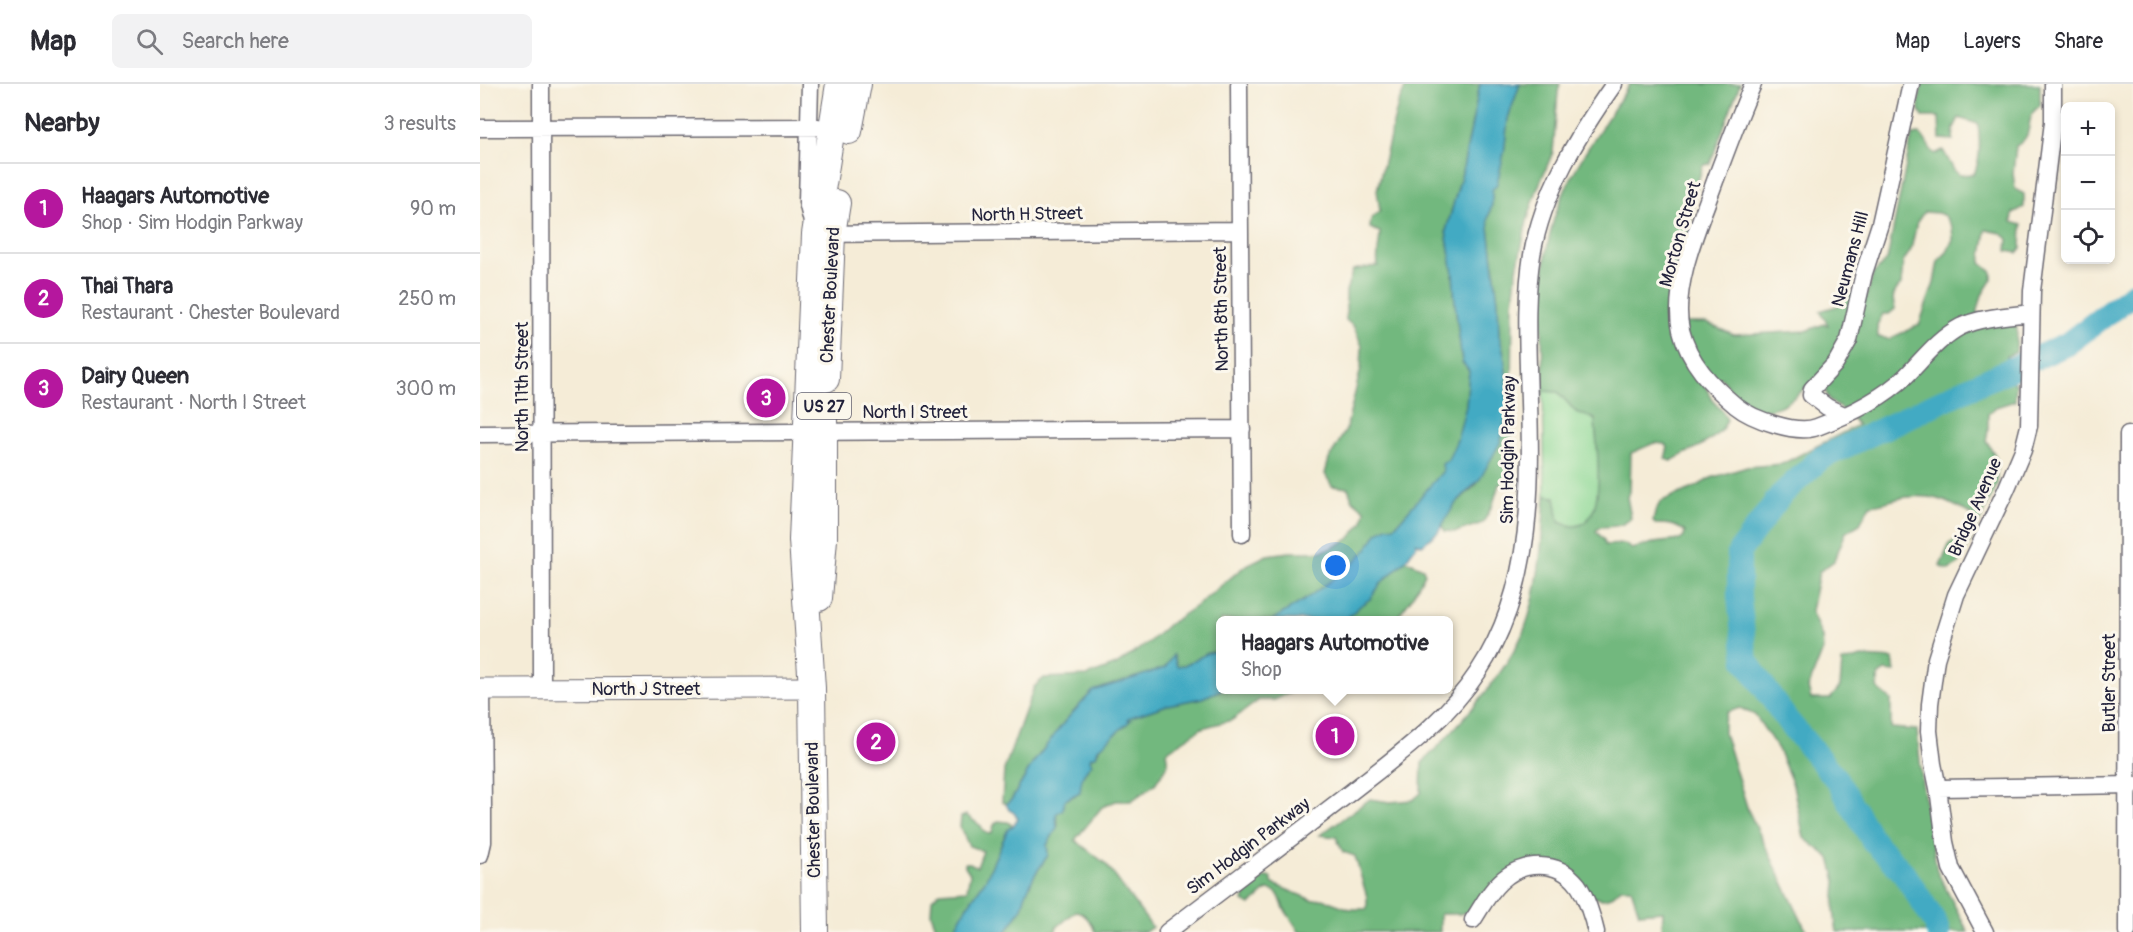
<!DOCTYPE html>
<html lang="en">
<head>
<meta charset="utf-8">
<style>
  :root { --surface:#fff; --page:#f2f2f3; --text:#2b2b33; --muted:#7c7c81; --line:#e1e1e2; --accent:#b5179e }
  body { margin:0; font-family:Pangolin,sans-serif; background:var(--page); color:var(--text) }
  .controls { position:absolute; right:18px; top:18px; display:grid; overflow:hidden; border-radius:9px; box-shadow:0 3px 9px #0003 }
  .controls button { width:54px; height:54px; display:grid; place-items:center; padding:0; border:0; border-bottom:2px solid var(--line); background:var(--surface); color:var(--text); font:30px sans-serif }
  .you { position:absolute; left:856px; top:482px; width:21px; height:21px; margin:-15px; border:4px solid #fff; border-radius:50%; background:#1a73e8; box-shadow:0 0 0 9px #1a73e833 }
  .badge { display:grid; place-items:center; width:39px; height:39px; border-radius:50%; background:var(--accent); color:#fff; font-size:20px; font-weight:700 }
  .pin { position:absolute; translate:-50% -50%; border:3px solid #fff; box-shadow:0 2px 6px #0006 }
  .popup { position:absolute; left:736px; top:532px; width:237px; height:78px; box-sizing:border-box; display:grid; place-content:center; border-radius:9px; background:var(--surface); filter:drop-shadow(0 2px 4px #0005); font-size:20px; white-space:nowrap; color:var(--muted) }
  .popup b { font-size:22px; color:var(--text) }
  .popup::after { content:''; position:absolute; left:50%; top:100%; margin-left:-12px; border:12px solid transparent; border-top-color:var(--surface) }
  .list { margin:0; padding:0; list-style:none }
  h2 { display:flex; justify-content:space-between; align-items:center; height:78px; margin:0; padding:0 24px; font-size:26px }
  h2 small { font-size:20px; font-weight:400; color:var(--muted) }
  .list li { display:grid; grid-template-columns:39px 1fr auto; gap:18px; align-items:center; box-sizing:border-box; height:90px; padding:0 24px; border-top:2px solid var(--line) }
  .list b { display:block; font-size:22px; white-space:nowrap }
  .list p { margin:0; font-size:20px; white-space:nowrap; color:var(--muted) }
  .list em { font-size:20px; font-style:normal; color:var(--muted) }
  .icon { flex:none; width:33px; height:33px; fill:none; stroke:currentColor; stroke-width:2; stroke-linecap:round; stroke-linejoin:round }
  .map { position:relative; flex:none; width:1653px; height:848px; overflow:hidden }
  header { display:flex; align-items:center; gap:36px; box-sizing:border-box; height:84px; padding:0 30px; background:var(--surface); border-bottom:2px solid var(--line) }
  header strong { font-size:28px }
  nav { display:flex; gap:33px; margin-inline-start:auto; font-size:21px }
  .search { width:420px; height:54px; background:var(--page); display:flex; align-items:center; gap:15px; box-sizing:border-box; padding:0 21px; border-radius:9px; color:var(--muted); font-size:22px }
  main { display:flex }
  aside { flex:1; background:var(--surface) }
  .map>svg:first-child { display:block }
  .green { fill:#8ed895; stroke:#587d68; stroke-width:1.5 }
  .forest { fill:#72b87e; stroke:#4a6d5c; stroke-width:1.5; fill-rule:evenodd }
  .water { fill:#43aac3; stroke:#32667f; stroke-width:1.5 }
  .lines { fill:none; stroke-linecap:round; stroke-linejoin:round }
  .river { stroke:#43aac3; stroke-width:24 }
  .minor-casing { stroke:#6c6972; stroke-width:19 }
  .major-casing { stroke:#6c6972; stroke-width:23 }
  .highway-casing { stroke:#6c6972; stroke-width:28 }
  .minor { stroke:#fff; stroke-width:16 }
  .major { stroke:#fff; stroke-width:21 }
  .highway { stroke:#fff; stroke-width:26 }
  .labels { text-anchor:middle; stroke-width:6; stroke-linejoin:round; paint-order:stroke }
  .shield { fill:#fbf7ec; stroke:#636270; stroke-width:1.5 }
  .shield-label { font-size:16px; font-weight:bold; fill:#22223b }
  .street-label { font-size:18px; fill:#22223b; stroke:#fbf7ec }
</style>
</head>
<body>
<header>
<strong>Map</strong>
<div class="search"><svg class="icon" aria-label="search" viewBox="0 0 24 24"><circle cx="10" cy="10" r="6"/><path d="M15 15l6 6"/></svg>Search here</div>
<nav><a>Map</a><a>Layers</a><a>Share</a></nav>
</header>
<main>
<aside>
<h2>Nearby<small>3 results</small></h2>
<ul class="list">
<li><span class="badge">1</span><div><b>Haagars Automotive</b><p>Shop · Sim Hodgin Parkway</p></div><em>90 m</em></li>
<li><span class="badge">2</span><div><b>Thai Thara</b><p>Restaurant · Chester Boulevard</p></div><em>250 m</em></li>
<li><span class="badge">3</span><div><b>Dairy Queen</b><p>Restaurant · North I Street</p></div><em>300 m</em></li>
</ul>
</aside>
<div class="map">
<svg width="1653" height="848" viewBox="0 0 1653 848">
  <rect width="100%" height="100%" fill="#fbf7ec"/>
  <filter id="ink" filterUnits="userSpaceOnUse"><feTurbulence type="fractalNoise" baseFrequency=".0167" numOctaves="2"/><feDisplacementMap in="SourceGraphic" scale="12" xChannelSelector="R" yChannelSelector="G"/><feConvolveMatrix kernelMatrix="1 2 1 2 8 2 1 2 1" color-interpolation-filters="sRGB"/></filter>
  <filter id="wash" filterUnits="userSpaceOnUse"><feTurbulence type="fractalNoise" baseFrequency=".008" numOctaves="4" result="noise"/><feDisplacementMap in="SourceGraphic" scale="24" xChannelSelector="R" yChannelSelector="G"/><feGaussianBlur stdDeviation="1.35" result="paint"/><feColorMatrix in="noise" values="0 0 0 0 0 0 0 0 0 0 0 0 0 0 0 0 0 1.4 0 .05"/><feComposite in="paint" operator="in"/></filter>
  <g filter="url(#wash)">
    <rect width="100%" height="100%" fill="#f5ecd7"/>
    <!-- green -->
    <path class="green" d="M1063,307L1078,308L1096,328L1115,335C1116,361 1127,417 1107,436C1104,439 1099,441 1095,443L1079,438L1075,413L1065,412Z"/>
    <!-- forest -->
    <path class="forest" d="M927,0H1000L982,89L966,147L973,189L975,219L982,278L989,287L986,322L983,336L974,365L964,383V387L915,442L898,448L887,465L871,482L823,517L792,536H741V567L728,569L705,581L697,582L694,572L685,584L625,603L608,612L585,637L553,679L530,718L526,720L522,718L524,686L554,603L564,594L607,592L636,581L669,558L689,540L719,520L765,482L787,471L810,468H839L852,464L869,455L883,438L885,426L872,415L868,404L852,402L845,390L849,375L866,346L881,284L882,262L874,243L866,236V207L873,186L898,182C896,170 900,160 900,148L890,144L891,135L900,127L897,106L918,20Z
      M1040,0H1080L1078,8L1073,68L1057,106L1047,137L1036,190L1033,221L1031,400H1019L1013,420L1003,439L976,448L965,447L961,441L975,420L996,401L1022,351L1027,298L1024,270L1019,251L1018,218L1008,135L1012,120V106L1024,69L1028,34Z
      M1150,0H1260L1230,80L1223,81L1214,111L1200,239H1226L1254,251L1326,247L1344,240L1348,241L1340,227L1360,221L1363,206L1386,214L1393,190L1407,176L1432,51L1440,50C1447,56 1448,64 1455,70L1463,66L1474,86L1479,91L1494,90C1501,74 1500,57 1498,40L1479,34L1474,44L1473,56L1460,55L1459,33H1443L1439,26V16L1442,0H1560V22C1542,33 1557,51 1536,62L1533,89L1535,105L1544,110V123L1533,129L1532,138L1542,141L1541,164L1537,169L1527,167L1528,155L1521,149L1506,146L1501,179L1512,188V195L1502,211L1497,230L1529,229L1537,245L1536,268L1527,272L1528,295L1536,300L1535,317L1516,323L1508,330V347L1506,356L1516,373L1517,401L1479,480L1469,486L1460,482L1470,459L1481,455L1494,432C1469,418 1456,410 1427,413C1415,414 1405,420 1390,421L1380,440L1366,448L1354,477L1339,488L1331,527L1342,553L1343,566L1328,604L1331,615H1350L1360,603L1362,578L1382,573L1413,575L1415,588L1405,587L1399,591L1397,604L1411,616V644L1437,646L1442,698L1457,787L1488,848H1357L1354,827L1356,797L1350,774L1324,754L1313,701L1298,665L1275,631L1260,624L1247,628L1244,638V649L1268,726L1327,848H1182L1183,827L1159,829L1151,804H1141C1135,810 1129,816 1121,815C1106,814 1070,786 1056,777L992,827L979,830H960V848H819C815,840 810,834 805,826C799,817 802,806 787,806L770,821L763,817L765,811L783,793H790L793,800L832,816L843,815L870,825H887V813L875,772L863,768L856,753L840,751L890,715L910,718L933,716L941,709L942,679C975,645 1028,589 1045,544C1060,503 1062,455 1065,412L1075,413L1079,438C1133,463 1116,361 1115,335L1096,328L1078,308L1063,307C1063,255 1058,201 1070,150C1082,95 1120,47 1150,0ZM1444,128L1458,129L1465,132L1472,143L1473,155L1467,168L1458,177L1454,199L1439,241L1409,255L1398,253L1397,241L1403,230H1409L1415,225C1412,215 1412,209 1421,201L1423,178L1431,166L1437,138ZM1241,294C1247,301 1253,311 1260,316C1289,339 1312,316 1333,297L1346,299C1345,321 1354,318 1368,330C1372,333 1375,338 1378,341L1302,380L1267,383L1231,394L1214,404L1191,413L1180,418L1175,429L1173,437L1175,440C1186,440 1195,440 1205,448L1204,453L1200,456L1173,459L1152,465L1145,460L1125,461L1124,456L1116,447L1120,443C1131,443 1143,443 1151,434L1147,413L1150,408L1151,369L1174,359L1185,360L1188,363L1185,375L1191,377C1210,366 1239,357 1247,336L1243,328L1232,316L1224,298Z
      M926,476L943,484L945,490L930,516L915,536H865L881,521L890,515L902,498Z
      M741,606H816L794,616H779L752,636L722,644L686,668L688,680L675,700L651,717H636L622,723L595,756L626,780L672,843L665,848H615C613,840 605,829 596,827L576,844V848H526L542,824L545,812L554,792L568,771L567,761L578,740L576,730L585,716L598,710L600,698L609,682L611,673L617,670C621,658 636,647 647,640L648,634L687,621L722,614Z
      M486,731L501,742L504,748L509,750L512,749L514,741L518,737L528,738L533,742L528,745L506,795L486,824L473,848H455V840L451,830L452,815L460,808L487,806L490,790L485,782V779H490L497,783L503,767L489,762L480,743L481,733Z"/>
    <!-- water -->
    <path class="water" d="M1000,0H1040L1028,34L1024,69L1017,100L1012,106V120L1008,135L1018,218L1019,251L1024,270L1027,298L1026,330L1021,357L1000,395L975,420L958,448L942,461L936,458V462L926,476L902,498L890,515L881,521L865,536H792L823,517L871,482L887,465L898,448L907,443L915,442L963,387L962,380L968,376L977,356L986,322L988,299L989,287L982,278L975,219L973,189L966,147L982,89Z
      M741,567V606L722,614L687,621L648,634V636H651L618,665L616,672L611,673L610,676L612,680C603,687 601,696 600,708L585,716L583,725L576,730L577,744L567,761L568,771L554,792L545,812L542,824L526,848H473L486,824L506,795L528,745L533,742L538,734L533,728L529,726L526,720L532,715L553,679L585,637L613,607L685,584L693,571L697,582L705,581L728,569Z"/>
    <g class="lines">
      <!-- river -->
      <path class="river" d="M1458,848L1456,840L1424,789L1393,757L1357,696L1307,636L1266,577L1259,513V468L1300,412L1341,374L1476,310L1587,260L1653,210"/>
    </g>
  </g>
  <g filter="url(#ink)">
    <g class="lines">
      <!-- minor casing -->
      <g class="minor-casing">
        <path id="minor" d="M61,0L62,605
          M330,0L327,118L335,150L760,146
          M759,0L762,450
          M1273,0C1259,32 1247,65 1235,97C1220,139 1191,202 1201,246C1209,279 1231,301 1256,322C1272,335 1317,351 1337,343C1369,331 1401,316 1426,292C1444,274 1458,255 1480,243C1501,233 1528,232 1551,229
          M0,44L338,43
          M1364,331L1347,323L1331,311L1332,305L1356,279L1369,256L1384,189L1400,140L1408,104L1431,0
          M0,350L762,345
          M1458,704L1653,701
          M0,771L3,758V726L2,605
          M993,836C1001,824 1009,808 1020,798C1041,777 1078,775 1098,801C1106,812 1113,835 1116,848
          M687,848C748,802 810,755 871,708C917,672 965,638 998,588C1058,497 1051,387 1048,284C1047,246 1046,208 1052,171C1063,108 1098,51 1134,0
          M1505,848L1471,784L1465,758L1458,704L1453,680L1449,647L1450,620L1456,575L1476,511L1526,406L1543,366L1549,342L1552,207L1573,38V0
          M1647,848L1648,350"/>
      </g>
      <!-- major casing -->
      <g class="major-casing">
        <path id="major" d="M0,605L332,604"/>
      </g>
      <!-- highway casing -->
      <g class="highway-casing">
        <path id="highway" d="M369,47L378,0
          M346,295L352,150L357,119
          M339,514L344,455V331
          M335,848L332,604L322,456L335,150L359,0"/>
      </g>
      <!-- minor -->
      <use href="#minor" class="minor"/>
      <!-- major -->
      <use href="#major" class="major"/>
      <!-- highway -->
      <use href="#highway" class="highway"/>
    </g>
  </g>
  <g class="labels">
    <!-- shield labels -->
    <rect class="shield" x="317" y="309" width="54" height="26" rx="4.5"/>
    <g class="shield-label">
      <text x="344" y="328">US 27</text>
    </g>
    <!-- street labels -->
    <g class="street-label">
      <text transform="translate(547 130) rotate(-1)" y="6">North H Street</text>
      <text transform="translate(1200 150) rotate(-74)" y="6">Morton Street</text>
      <text transform="translate(1370 175) rotate(-75)" y="6">Neumans Hill</text>
      <text transform="translate(350 211) rotate(-87)" y="6">Chester Boulevard</text>
      <text transform="translate(741 225) rotate(-91)" y="6">North 8th Street</text>
      <text transform="translate(42 303) rotate(-90)" y="6">North 11th Street</text>
      <text x="435" y="334">North I Street</text>
      <text transform="translate(1028 366) rotate(-89)" y="6">Sim Hodgin Parkway</text>
      <text transform="translate(1495 423) rotate(-66)" y="6">Bridge Avenue</text>
      <text transform="translate(1629 599) rotate(-90)" y="6">Butler Street</text>
      <text x="166" y="611">North J Street</text>
      <text transform="translate(333 726) rotate(-91)" y="6">Chester Boulevard</text>
      <text transform="translate(768 762) rotate(-37)" y="6">Sim Hodgin Parkway</text>
    </g>
  </g>
</svg>
<div class="controls">
<button>+</button>
<button>−</button>
<button><svg class="icon" aria-label="locate" viewBox="0 0 24 24"><circle cx="12" cy="12" r="6"/><path d="M12 2v4M12 18v4M2 12h4M18 12h4"/></svg></button>
</div>
<div class="you"></div>
<div class="pin badge" style="left:855px;top:652px">1</div>
<div class="popup"><b>Haagars Automotive</b>Shop</div>
<div class="pin badge" style="left:396px;top:658px">2</div>
<div class="pin badge" style="left:286px;top:314px">3</div>
</div>
</main>
</body>
</html>
